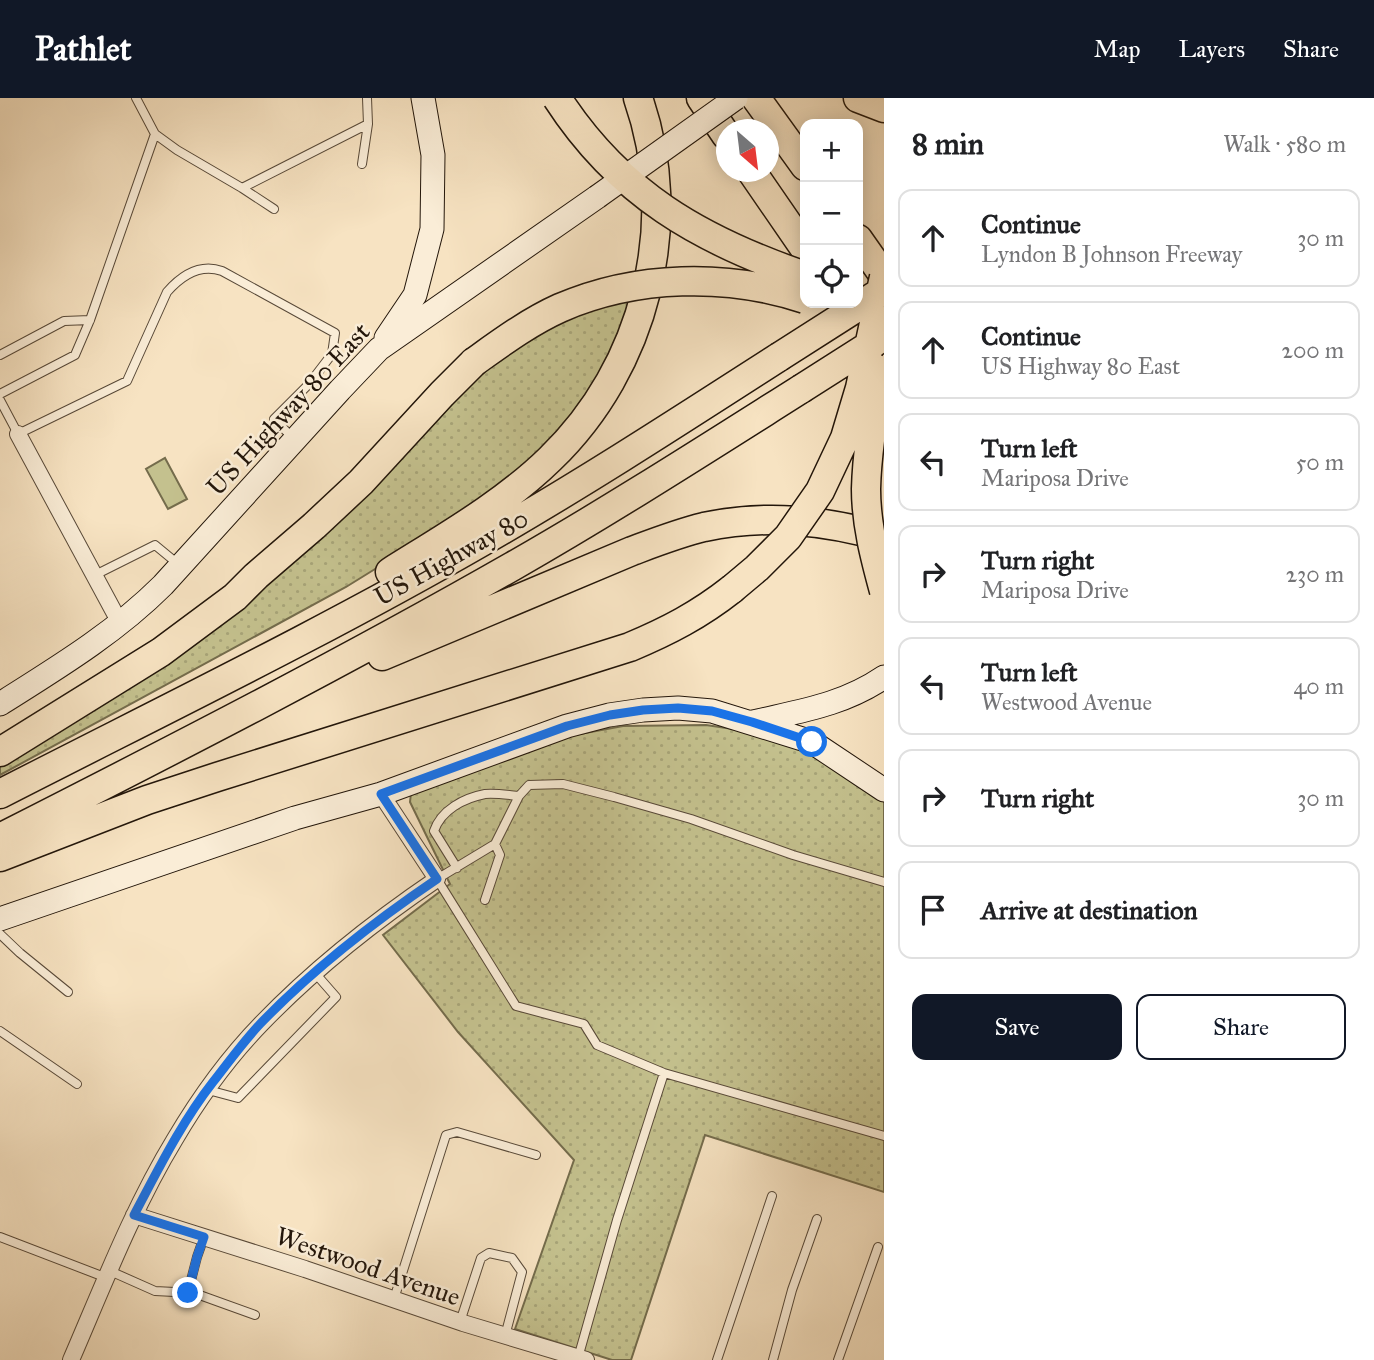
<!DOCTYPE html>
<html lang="en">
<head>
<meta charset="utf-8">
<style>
  :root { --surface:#fff; --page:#f6f6f6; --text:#202124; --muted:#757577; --line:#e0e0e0; --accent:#111827 }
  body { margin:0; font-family:"IM FELL Great Primer",serif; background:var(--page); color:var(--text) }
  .controls { position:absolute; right:21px; top:21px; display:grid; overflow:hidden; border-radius:14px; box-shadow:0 4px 18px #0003 }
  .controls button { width:63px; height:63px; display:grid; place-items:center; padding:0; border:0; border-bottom:2px solid var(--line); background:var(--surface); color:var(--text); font:35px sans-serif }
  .compass { position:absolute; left:716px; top:21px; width:63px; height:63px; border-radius:50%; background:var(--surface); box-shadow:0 4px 18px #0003; rotate:152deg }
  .stop { position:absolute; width:21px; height:21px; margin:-16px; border:5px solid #1a73e8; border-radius:50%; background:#fff }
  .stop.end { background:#1a73e8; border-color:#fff; box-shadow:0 2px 7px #0008 }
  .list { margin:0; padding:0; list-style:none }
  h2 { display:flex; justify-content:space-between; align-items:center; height:91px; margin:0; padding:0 28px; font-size:30px }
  h2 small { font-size:23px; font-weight:400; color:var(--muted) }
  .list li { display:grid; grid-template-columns:46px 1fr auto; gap:21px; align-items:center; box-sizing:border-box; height:98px; margin:0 14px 14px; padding:0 14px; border:2px solid var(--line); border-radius:14px }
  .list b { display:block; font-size:26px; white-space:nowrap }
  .list p { margin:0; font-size:23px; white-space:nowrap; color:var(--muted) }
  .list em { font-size:23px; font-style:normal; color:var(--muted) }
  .actions { display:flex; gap:14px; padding:21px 28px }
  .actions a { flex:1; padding:16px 0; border:2px solid var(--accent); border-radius:14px; text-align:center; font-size:24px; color:var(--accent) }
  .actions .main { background:var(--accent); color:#fff }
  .icon { flex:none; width:38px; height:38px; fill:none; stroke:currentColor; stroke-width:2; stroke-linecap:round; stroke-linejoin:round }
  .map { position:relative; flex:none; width:884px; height:1262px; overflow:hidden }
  header { display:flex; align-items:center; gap:42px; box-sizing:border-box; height:98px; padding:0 35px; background:var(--accent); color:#fff }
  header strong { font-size:33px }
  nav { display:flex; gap:38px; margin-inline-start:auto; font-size:24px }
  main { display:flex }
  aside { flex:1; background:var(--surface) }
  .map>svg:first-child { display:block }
  .grass { fill:url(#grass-dots); stroke:#746c4c; stroke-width:2 }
  .garden { fill:#c4c18e; stroke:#746c4c; stroke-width:2 }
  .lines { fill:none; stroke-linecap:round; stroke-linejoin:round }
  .lane-casing { stroke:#584938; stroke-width:10 }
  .street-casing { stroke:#584938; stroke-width:18 }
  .secondary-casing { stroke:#23160a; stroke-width:25 }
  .highway-casing { stroke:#23160a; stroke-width:31 }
  .lane { stroke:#faedd7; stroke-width:8 }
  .street { stroke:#faedd7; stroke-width:16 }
  .secondary { stroke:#faedd7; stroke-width:23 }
  .highway { stroke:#f7e3c2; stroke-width:28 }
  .secondary-bridge-casing { stroke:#23160a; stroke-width:25; stroke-linecap:butt }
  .highway-bridge-casing { stroke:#23160a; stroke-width:31; stroke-linecap:butt }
  .secondary-bridge { stroke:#faedd7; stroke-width:23 }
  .highway-bridge { stroke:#f7e3c2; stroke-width:28 }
  .route { stroke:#1a73e8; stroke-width:9 }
  .labels { text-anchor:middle; stroke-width:5; stroke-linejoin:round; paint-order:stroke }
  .street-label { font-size:26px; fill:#23160a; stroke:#faedd7 }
</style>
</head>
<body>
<header>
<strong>Pathlet</strong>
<nav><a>Map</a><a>Layers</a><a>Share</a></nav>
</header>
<main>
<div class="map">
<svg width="884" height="1262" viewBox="0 0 884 1262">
  <defs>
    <pattern id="grass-dots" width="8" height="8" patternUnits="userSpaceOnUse" patternTransform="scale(1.75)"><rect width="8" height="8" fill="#c4c18e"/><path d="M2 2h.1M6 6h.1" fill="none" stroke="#a8a579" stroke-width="1.8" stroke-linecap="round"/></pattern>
  </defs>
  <rect width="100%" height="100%" fill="#f7e3c2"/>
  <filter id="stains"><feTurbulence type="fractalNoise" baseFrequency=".00286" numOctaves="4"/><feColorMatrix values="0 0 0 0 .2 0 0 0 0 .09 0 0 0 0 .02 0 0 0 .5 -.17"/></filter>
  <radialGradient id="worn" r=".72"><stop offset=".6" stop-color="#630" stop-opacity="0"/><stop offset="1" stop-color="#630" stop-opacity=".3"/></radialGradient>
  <!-- grass -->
  <path class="grass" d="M637,197L624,239L563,337L472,411L346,489L0,677V663L97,604L473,274L529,234Z
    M706,627L760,635L803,651L884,700V1094L705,1037L631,1262H612L515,1231L574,1062L458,934L383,837L450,786L410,704L411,695L569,638L623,628Z"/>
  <!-- garden -->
  <path class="garden" d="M165,360L187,401L168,411L146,371Z"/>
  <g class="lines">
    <!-- lane casing -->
    <g class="lane-casing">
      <path id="lane" d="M155,36L177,52L242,90L368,26L367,0
        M362,66L368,26
        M242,90L274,111
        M0,257L64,223L90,222
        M0,296L75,257L90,222L155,36L136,0
        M0,302L18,336L127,283L167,194C181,178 199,165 222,173L335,235L332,256L309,286L274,321L293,340
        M95,477L155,447L178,466
        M457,770L434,733C441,712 464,700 485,696C496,695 508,697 519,698
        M884,784L793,757L691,721L614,699L563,686L529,687L519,698L495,746L437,781L516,908L584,926L597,947L664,975L884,1038
        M485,802L500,757L495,746
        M0,836L20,855L68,894
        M0,933L77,986
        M208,992L238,1000L336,899L315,875
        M0,1139L107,1180
        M110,1173L155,1193L194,1195L255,1217
        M188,1194L197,1159L204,1139
        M394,1201L446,1037L457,1034L536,1057
        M460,1224L481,1160L489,1155L512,1160L522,1174L505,1238
        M578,1260L617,1122L664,975
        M717,1262L772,1098
        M773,1262L792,1192L817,1121
        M838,1262L878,1149"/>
    </g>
    <!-- street casing -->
    <g class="street-casing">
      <path id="street" d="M18,336L120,525
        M134,1117L305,1171L463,1225L586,1262
        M71,1262C103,1188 133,1110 175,1041C198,1002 229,959 261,926C313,872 375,823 437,781L381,696"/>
    </g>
    <!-- secondary casing -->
    <g class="secondary-casing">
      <path id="secondary" d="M386,240L415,197L432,131L433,57L423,0
        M0,606C57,570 115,535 163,487L340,292L379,251L597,99
        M753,624C800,613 843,607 884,579
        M0,821L295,720L381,696L567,628L609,617L643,612L678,610L712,613L812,644L884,692"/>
    </g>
    <!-- highway casing -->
    <g class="highway-casing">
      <path id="highway" d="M701,0L726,37
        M756,0L805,68
        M858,0L884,10
        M752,74L805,151
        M858,141L884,178
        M390,474C444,440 504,406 550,361C645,270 682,125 638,0
        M382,558L632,453C656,444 679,435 704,429C766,416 824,422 884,439
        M0,654L161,554L235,499L256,478L314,428L361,384L442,296L474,264
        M0,696C162,613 325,534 483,443C584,385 681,322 779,259
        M0,740C173,652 345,564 513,468C611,412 706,351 801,291
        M0,759L147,702L217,679L630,549C668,533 699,517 732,491"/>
    </g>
    <!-- lane -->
    <use href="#lane" class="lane"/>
    <!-- street -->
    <use href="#street" class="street"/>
    <!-- secondary -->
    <use href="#secondary" class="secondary"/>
    <!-- highway -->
    <use href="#highway" class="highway"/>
    <!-- secondary-bridge casing -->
    <g class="secondary-bridge-casing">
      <path id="secondary-bridge" d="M597,99L736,0"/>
    </g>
    <!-- highway-bridge casing -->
    <g class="highway-bridge-casing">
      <path id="highway-bridge" d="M557,0C619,96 700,142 805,178
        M779,259L884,192
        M474,264C502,244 529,224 560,210C636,177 727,175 805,201
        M882,272C874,311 867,351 866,391C866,426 875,460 884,493
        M801,291L878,242
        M732,491L757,470L788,439L820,393L845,340L860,290L884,179"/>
    </g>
    <!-- secondary-bridge -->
    <use href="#secondary-bridge" class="secondary-bridge"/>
    <!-- highway-bridge -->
    <use href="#highway-bridge" class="highway-bridge"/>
  </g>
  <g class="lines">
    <!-- route -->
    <path class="route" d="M188,1195L197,1159L204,1139L134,1117C158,1072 181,1025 213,984C228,965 243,944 260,926C312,872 375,823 437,781L381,696L567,628L610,617L643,612L678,610L712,613L752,624L812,644"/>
  </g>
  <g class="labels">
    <!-- street labels -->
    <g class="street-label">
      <text transform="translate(288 311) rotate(-47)" y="9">US Highway 80 East</text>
      <text transform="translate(451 459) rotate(-29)" y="9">US Highway 80</text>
      <text transform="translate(368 1168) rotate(19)" y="9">Westwood Avenue</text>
    </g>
  </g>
  <rect width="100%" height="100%" filter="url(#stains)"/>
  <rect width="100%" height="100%" fill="url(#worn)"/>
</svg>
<div class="controls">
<button>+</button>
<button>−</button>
<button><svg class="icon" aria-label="locate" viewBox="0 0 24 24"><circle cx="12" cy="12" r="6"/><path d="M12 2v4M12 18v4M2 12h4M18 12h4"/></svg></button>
</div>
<svg class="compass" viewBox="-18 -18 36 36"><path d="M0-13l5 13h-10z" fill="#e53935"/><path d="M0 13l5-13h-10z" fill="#757577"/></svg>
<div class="stop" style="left:812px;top:644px"></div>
<div class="stop end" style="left:188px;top:1195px"></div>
</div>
<aside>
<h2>8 min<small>Walk · 580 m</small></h2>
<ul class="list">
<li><svg class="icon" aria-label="ahead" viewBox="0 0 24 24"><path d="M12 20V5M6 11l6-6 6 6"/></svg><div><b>Continue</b><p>Lyndon B Johnson Freeway</p></div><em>30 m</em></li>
<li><svg class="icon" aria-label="ahead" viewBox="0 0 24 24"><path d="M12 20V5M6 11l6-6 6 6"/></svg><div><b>Continue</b><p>US Highway 80 East</p></div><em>200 m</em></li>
<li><svg class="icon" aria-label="left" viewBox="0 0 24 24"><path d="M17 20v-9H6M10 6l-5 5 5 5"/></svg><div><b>Turn left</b><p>Mariposa Drive</p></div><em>50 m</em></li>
<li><svg class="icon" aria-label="right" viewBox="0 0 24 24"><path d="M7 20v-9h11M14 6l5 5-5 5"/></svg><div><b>Turn right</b><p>Mariposa Drive</p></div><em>230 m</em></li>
<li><svg class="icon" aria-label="left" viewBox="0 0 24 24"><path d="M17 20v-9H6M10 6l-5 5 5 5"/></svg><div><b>Turn left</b><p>Westwood Avenue</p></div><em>40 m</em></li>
<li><svg class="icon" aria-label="right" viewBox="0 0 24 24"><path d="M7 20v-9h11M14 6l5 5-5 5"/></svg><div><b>Turn right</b></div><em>30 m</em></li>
<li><svg class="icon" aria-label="arrive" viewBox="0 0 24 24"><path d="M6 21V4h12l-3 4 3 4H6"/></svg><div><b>Arrive at destination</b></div></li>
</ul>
<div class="actions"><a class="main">Save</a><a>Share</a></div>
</aside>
</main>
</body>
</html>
